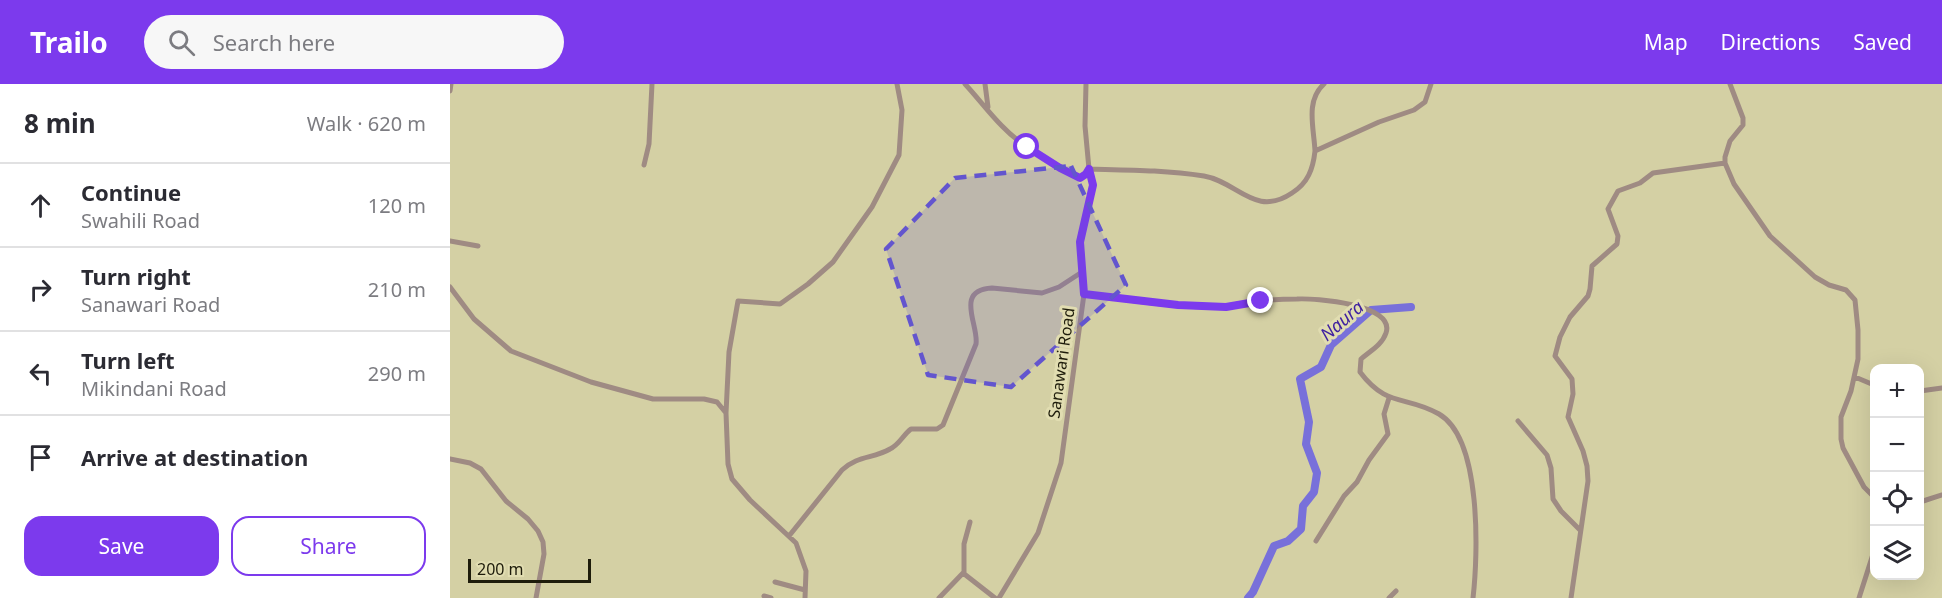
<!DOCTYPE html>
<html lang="en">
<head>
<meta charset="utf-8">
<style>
  :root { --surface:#fff; --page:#f7f7f7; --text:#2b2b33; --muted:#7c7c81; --line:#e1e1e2; --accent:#7c3aed }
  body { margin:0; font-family:"Noto Sans",sans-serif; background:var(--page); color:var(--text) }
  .controls { position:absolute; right:18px; bottom:18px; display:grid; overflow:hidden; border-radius:12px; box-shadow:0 6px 24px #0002 }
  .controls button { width:54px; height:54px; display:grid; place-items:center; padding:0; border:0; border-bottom:2px solid var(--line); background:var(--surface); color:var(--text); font:30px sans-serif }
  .scale { position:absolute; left:18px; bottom:15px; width:123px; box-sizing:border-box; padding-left:6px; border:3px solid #1e1c0b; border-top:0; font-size:16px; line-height:21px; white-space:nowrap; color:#1e1c0b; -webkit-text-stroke:4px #e1ddb1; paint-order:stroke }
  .stop { position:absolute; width:18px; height:18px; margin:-14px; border:4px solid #7c3aed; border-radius:50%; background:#fff }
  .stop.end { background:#7c3aed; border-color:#fff; box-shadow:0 2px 6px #0008 }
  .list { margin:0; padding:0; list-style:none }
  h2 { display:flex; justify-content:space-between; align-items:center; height:78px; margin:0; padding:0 24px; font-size:26px }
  h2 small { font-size:20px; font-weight:400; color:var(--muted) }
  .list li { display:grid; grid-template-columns:39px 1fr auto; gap:18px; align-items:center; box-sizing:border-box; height:84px; padding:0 24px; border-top:2px solid var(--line) }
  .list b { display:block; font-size:22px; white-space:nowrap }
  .list p { margin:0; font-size:20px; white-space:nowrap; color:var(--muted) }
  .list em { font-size:20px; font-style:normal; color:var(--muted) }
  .actions { display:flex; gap:12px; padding:18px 24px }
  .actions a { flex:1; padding:14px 0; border:2px solid var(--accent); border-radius:18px; text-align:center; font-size:21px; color:var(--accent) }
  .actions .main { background:var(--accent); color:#fff }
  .icon { flex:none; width:33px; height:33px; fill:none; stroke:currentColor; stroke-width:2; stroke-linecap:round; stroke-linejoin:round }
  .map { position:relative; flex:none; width:1492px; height:514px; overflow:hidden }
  header { display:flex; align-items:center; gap:36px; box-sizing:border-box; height:84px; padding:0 30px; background:var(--accent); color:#fff }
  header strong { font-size:28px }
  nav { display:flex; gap:33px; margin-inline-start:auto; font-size:21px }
  .search { width:420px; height:54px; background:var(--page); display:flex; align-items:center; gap:15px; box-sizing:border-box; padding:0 21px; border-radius:33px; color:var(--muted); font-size:22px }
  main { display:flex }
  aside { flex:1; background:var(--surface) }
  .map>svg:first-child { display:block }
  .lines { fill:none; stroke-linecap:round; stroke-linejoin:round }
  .river { stroke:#7870da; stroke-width:8 }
  .minor { stroke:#9f8b83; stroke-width:5 }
  .route { stroke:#7c3aed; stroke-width:8 }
  .marked { fill:#6355ce; fill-opacity:0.2; stroke:#6355ce; stroke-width:4.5; stroke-dasharray:12 8; stroke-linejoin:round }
  .labels { text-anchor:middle; stroke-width:6; stroke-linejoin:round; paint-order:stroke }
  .street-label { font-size:16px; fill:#1e1c0b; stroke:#e1ddb1 }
  .water-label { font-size:18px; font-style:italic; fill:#4022a0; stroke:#e1ddb1 }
</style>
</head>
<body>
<header>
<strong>Trailo</strong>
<div class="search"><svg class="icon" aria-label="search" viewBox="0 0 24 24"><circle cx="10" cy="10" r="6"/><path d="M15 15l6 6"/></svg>Search here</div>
<nav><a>Map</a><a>Directions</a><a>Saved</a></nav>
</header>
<main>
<aside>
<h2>8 min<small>Walk · 620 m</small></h2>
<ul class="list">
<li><svg class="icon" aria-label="ahead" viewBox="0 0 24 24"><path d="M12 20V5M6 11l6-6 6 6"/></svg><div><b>Continue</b><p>Swahili Road</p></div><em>120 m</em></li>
<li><svg class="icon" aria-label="right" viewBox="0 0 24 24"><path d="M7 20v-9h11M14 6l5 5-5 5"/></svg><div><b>Turn right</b><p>Sanawari Road</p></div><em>210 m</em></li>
<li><svg class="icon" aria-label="left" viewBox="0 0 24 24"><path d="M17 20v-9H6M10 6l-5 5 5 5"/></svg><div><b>Turn left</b><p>Mikindani Road</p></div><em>290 m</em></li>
<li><svg class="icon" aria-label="arrive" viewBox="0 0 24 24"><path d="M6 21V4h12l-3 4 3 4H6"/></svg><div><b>Arrive at destination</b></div></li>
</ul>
<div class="actions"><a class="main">Save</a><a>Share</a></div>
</aside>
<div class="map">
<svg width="1492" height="514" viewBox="0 0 1492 514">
  <rect width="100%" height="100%" fill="#d4d0a4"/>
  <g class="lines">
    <!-- river -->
    <path class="river" d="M798,514L803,508L824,462L838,457L851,445L853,422L864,408L867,389L856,360L859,338L850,295L871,283L881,261L921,226L961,223"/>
    <!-- minor -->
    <path class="minor" d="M515,0C528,14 539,29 552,42C574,65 603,79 630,94L636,90L639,85C678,86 715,86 754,92C788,98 805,134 842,109C858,99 863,85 865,67L929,38L964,26L975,18L981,0
      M535,0L538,23
      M1280,0L1293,34V41L1280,57L1275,73V79L1284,100L1320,152L1365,193L1379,201L1396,206L1405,216L1408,246V275L1401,307L1391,333V355L1393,364L1414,403L1424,413
      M0,7L1,0
      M865,67C864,44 855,17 874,0
      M194,81L199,60L202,0
      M0,157L28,162
      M0,203L24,235L61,267L141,298L203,315H254L267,318L276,329L278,380L282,395L300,416L346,459L356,487L355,514
      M634,210C681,216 728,224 775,223C782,222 790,220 797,219C814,216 831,215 847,215C864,214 946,220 936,249C932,261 920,267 911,275L910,288C937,324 956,311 989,330C1032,355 1028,471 1023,514
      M1405,293L1424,301
      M1470,307L1492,304
      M276,329L279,268L288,217L330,220L358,200L383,178L422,123L449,71L452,26L447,0
      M1068,337L1097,371L1101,384L1103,415L1111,427L1130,446
      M0,375L20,379L31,385L56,417L78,435L88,447L93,458L94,470L86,514
      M1470,418L1492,411
      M339,452L392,386C408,371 423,375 440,365C449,361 453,351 461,345H487L493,341L526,260C529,241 504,206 542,204L592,209L609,203L632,188
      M866,457L894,412L907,398L919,376L938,350L934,330L939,314
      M513,489L545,514
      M325,498L355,506
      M314,512L321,514
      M489,514L514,488V460L520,438
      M549,514L588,449L611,379L634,210L631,158L643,101L639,85L635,42L636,0
      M939,514L946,507
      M1121,514L1138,397L1137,382L1133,367L1118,333L1123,310L1122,295L1105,272L1110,253L1120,233L1138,212L1140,205L1142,182L1167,160L1168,152L1158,125L1168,107L1190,99L1203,89L1275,79
      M1409,514L1424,467"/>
  </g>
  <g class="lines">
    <!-- route -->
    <path class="route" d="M577,63L610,84L630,94L636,90L639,85L643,101L630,158L634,210L728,221L776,223L811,217"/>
  </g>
  <!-- marked area -->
  <path class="marked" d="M621,82L676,201L561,303L478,291L436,165L505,94Z"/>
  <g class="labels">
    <!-- street labels -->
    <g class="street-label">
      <text transform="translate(611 279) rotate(-82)" y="6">Sanawari Road</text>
    </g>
    <!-- water labels -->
    <g class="water-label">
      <text transform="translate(892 237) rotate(-41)" y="6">Naura</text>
    </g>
  </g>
</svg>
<div class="controls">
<button>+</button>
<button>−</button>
<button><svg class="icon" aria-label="locate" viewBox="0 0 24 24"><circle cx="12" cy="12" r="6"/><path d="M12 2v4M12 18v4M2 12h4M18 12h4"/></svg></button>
<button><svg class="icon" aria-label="layers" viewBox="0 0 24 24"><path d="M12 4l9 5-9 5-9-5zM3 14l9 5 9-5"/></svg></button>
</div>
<div class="scale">200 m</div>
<div class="stop" style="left:577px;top:63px"></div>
<div class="stop end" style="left:811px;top:217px"></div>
</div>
</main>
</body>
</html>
